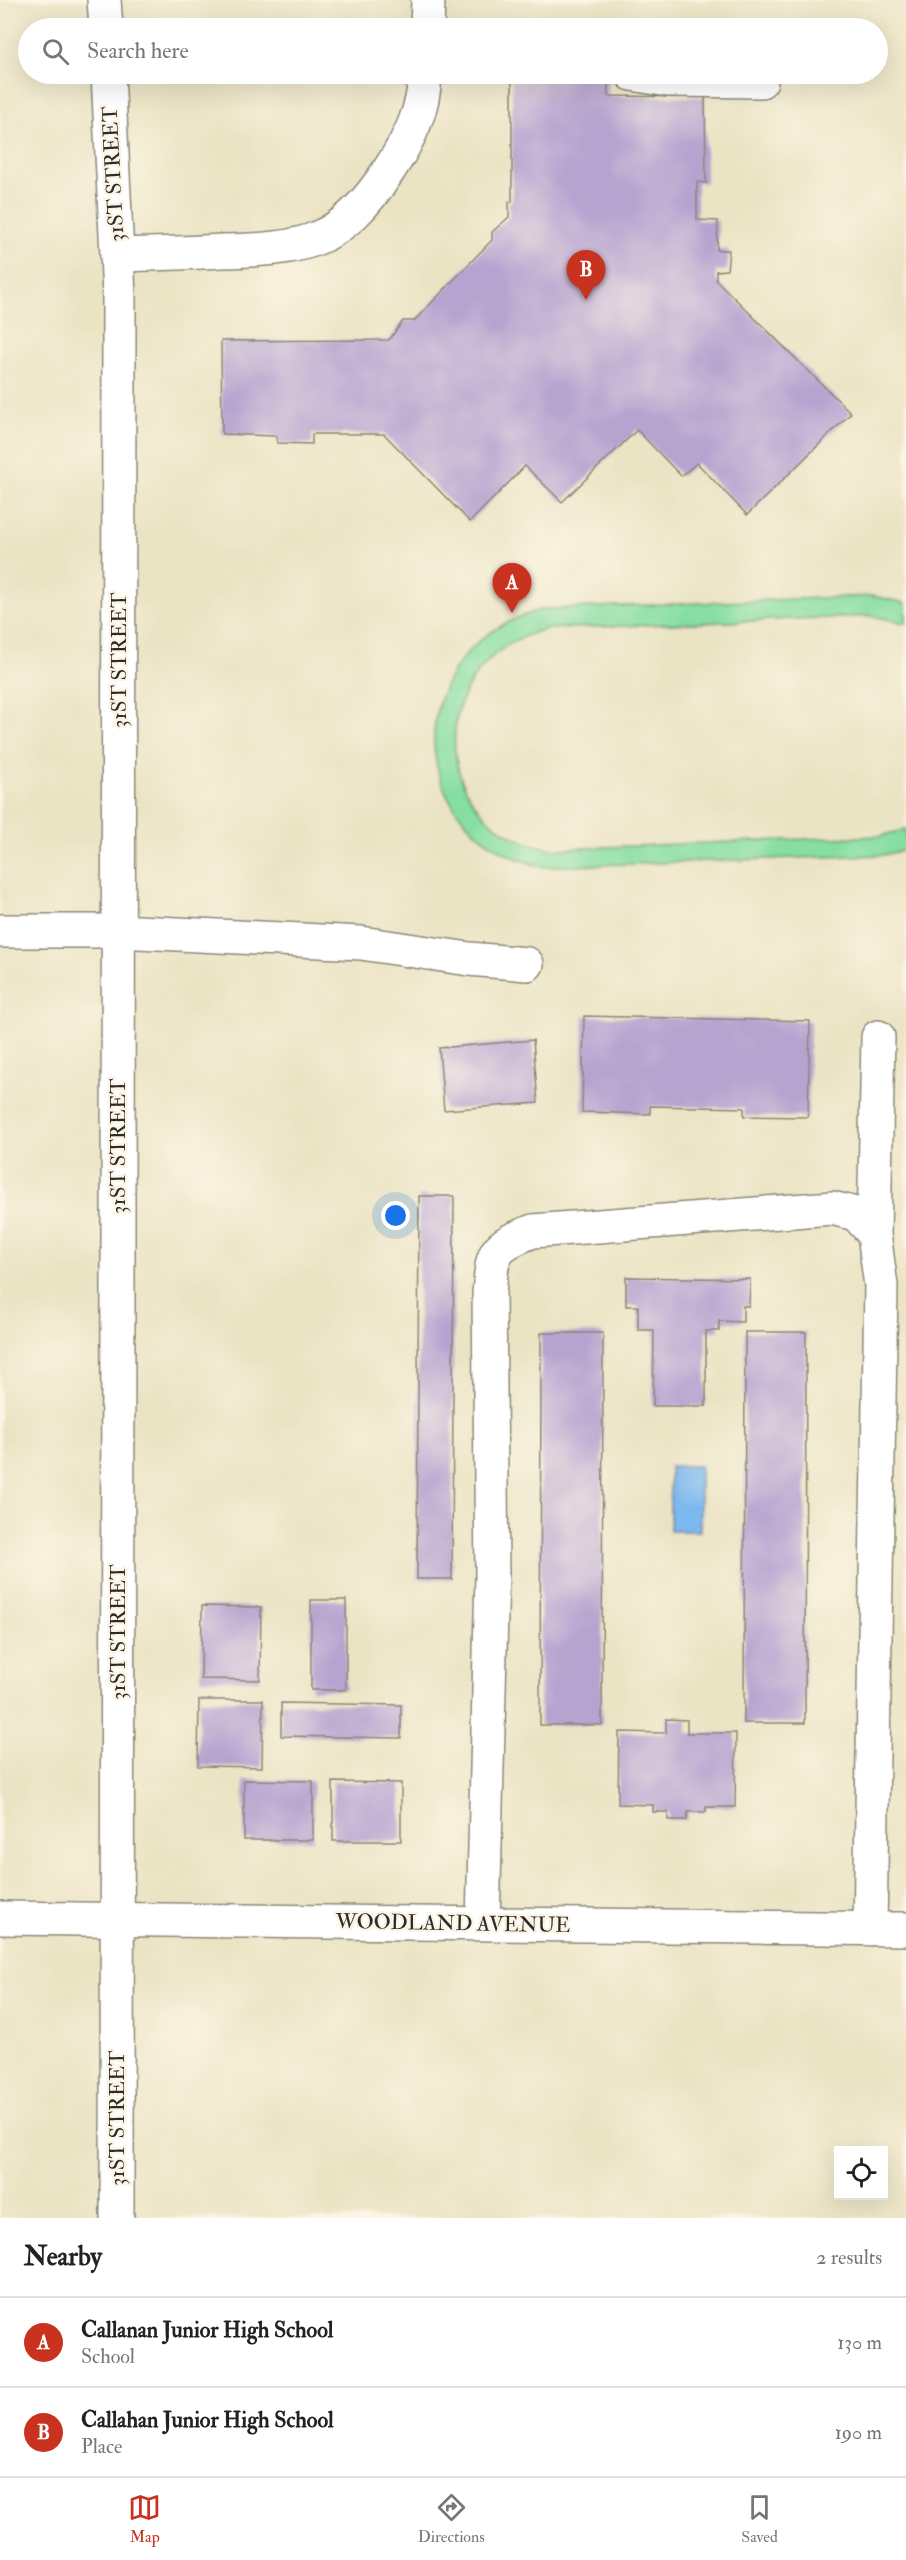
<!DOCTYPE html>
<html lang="en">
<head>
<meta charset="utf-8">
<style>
  :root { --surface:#fff; --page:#f2f2f2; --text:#222; --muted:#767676; --line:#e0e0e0; --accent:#c8321e }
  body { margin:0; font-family:"IM FELL Double Pica",serif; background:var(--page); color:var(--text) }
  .controls { position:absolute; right:18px; bottom:18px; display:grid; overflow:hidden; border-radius:0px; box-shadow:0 6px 24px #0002 }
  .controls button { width:54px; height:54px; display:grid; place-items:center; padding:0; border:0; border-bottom:2px solid var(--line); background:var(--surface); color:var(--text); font:30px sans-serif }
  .you { position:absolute; left:396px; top:1216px; width:21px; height:21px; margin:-15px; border:4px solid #fff; border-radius:50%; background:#1a73e8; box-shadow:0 0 0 9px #1a73e833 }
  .badge { display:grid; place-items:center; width:39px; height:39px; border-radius:50%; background:var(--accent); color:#fff; font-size:20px; font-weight:700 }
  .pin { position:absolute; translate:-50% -50px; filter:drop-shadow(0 2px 3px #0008) }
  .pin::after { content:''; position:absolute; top:32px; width:21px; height:18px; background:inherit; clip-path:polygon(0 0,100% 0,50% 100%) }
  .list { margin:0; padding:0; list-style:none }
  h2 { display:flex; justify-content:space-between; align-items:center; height:78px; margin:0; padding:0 24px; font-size:26px }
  h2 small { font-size:20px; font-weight:400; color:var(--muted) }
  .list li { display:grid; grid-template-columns:39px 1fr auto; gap:18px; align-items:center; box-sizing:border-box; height:90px; padding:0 24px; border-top:2px solid var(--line) }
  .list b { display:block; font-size:22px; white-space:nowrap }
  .list p { margin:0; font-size:20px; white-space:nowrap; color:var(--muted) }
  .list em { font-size:20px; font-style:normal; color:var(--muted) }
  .icon { flex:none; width:33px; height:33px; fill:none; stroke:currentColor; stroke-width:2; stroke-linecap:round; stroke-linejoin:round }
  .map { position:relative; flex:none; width:906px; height:2218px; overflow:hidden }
  .search { position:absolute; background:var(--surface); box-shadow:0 6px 24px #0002; left:18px; right:18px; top:18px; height:66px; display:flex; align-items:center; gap:15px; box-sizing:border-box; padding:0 21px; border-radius:33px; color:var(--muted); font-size:22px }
  .sheet { height:258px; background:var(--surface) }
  nav { display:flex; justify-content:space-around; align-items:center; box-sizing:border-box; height:84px; border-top:2px solid var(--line); background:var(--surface); font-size:16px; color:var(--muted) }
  nav a { display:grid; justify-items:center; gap:3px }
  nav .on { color:var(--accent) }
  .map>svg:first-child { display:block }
  .green { fill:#86dea2; stroke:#588466; stroke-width:1.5 }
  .water { fill:#7db9ef; stroke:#54728d; stroke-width:1.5 }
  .building { fill:#b6a3d0 }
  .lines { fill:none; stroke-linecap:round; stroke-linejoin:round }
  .minor-casing { stroke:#8b8878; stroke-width:36 }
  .major-casing { stroke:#8b8878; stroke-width:36 }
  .minor { stroke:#fff; stroke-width:33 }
  .major { stroke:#fff; stroke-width:33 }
  .labels { text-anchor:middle; stroke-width:5; stroke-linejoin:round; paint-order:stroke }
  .street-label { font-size:21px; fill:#2b2b2b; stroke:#fcf5e5 }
</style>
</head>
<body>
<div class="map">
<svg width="906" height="2218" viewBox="0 0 906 2218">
  <rect width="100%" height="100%" fill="#fcf5e5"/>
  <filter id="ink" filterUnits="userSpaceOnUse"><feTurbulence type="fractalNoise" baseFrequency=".0167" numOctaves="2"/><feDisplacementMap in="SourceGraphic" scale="12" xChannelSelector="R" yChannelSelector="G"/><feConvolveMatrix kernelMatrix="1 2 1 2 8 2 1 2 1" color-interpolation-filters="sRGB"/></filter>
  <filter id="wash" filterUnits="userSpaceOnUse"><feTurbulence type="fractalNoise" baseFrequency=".008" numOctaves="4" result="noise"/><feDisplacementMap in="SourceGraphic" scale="24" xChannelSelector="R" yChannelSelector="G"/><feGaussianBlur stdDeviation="1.35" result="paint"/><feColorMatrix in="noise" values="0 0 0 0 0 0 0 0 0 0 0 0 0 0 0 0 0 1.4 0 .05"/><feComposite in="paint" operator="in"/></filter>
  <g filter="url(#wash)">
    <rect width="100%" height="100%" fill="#ebe4c4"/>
    <!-- green -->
    <path class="green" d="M873,596L906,603V623L872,616L547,629C419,661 426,832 555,849L881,836L906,829V850L883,855L543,867C397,831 398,645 544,609Z"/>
    <!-- water -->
    <path class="water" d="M670,1466H700V1531H670Z"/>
    <g id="blocks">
      <!-- building -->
      <path class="building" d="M512,74H625V80L608,81V96L705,97L706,183L697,182V220L718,221L717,250H729L727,270L716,271V280L851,413L747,515L697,463L681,476L637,430L562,502L525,466L470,522L384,434H312V444L277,443L276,436L222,434L221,341L389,340L403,321H414L492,240V232L509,217V202H512Z
        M584,1016L810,1021L808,1117L744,1116V1108L650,1106V1114L582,1112Z
        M533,1040L538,1103L444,1110L439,1048Z
        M419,1196H454L452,1579H417Z
        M626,1277L750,1279L749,1306H743V1322L719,1321V1331H706V1406H653L654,1330H638V1306H626Z
        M745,1332H806L805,1723H744Z
        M541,1333H603L602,1725H540Z
        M311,1600H346V1690H311Z
        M202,1606L261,1607L260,1680L201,1679Z
        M199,1700H263L262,1767L198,1766Z
        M281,1703L401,1705V1738L281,1736Z
        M666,1719L687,1720V1733H736L735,1807H706V1812H688L687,1820H668V1812H653V1805L618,1804L619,1732L666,1733Z
        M244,1780L313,1781V1840H244Z
        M333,1782L401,1783V1841H333Z"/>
    </g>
  </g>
  <g filter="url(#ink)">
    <use href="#blocks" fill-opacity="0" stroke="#8b8878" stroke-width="1.5"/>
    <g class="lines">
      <!-- minor casing -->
      <g class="minor-casing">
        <path id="minor" d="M427,28L428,0
          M632,74L668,80L761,81
          M117,255C152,254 187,253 222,251C306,249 340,244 389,170C409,140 424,110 425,74
          M0,931H118L361,943L469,959L527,964
          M874,1234L878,1037
          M0,1918L906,1929
          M483,1923L492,1575L489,1293C493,1250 492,1247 533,1231L832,1208L856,1214L874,1234L881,1286L870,1929"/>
      </g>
      <!-- major casing -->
      <g class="major-casing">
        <path id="major" d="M104,0L106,28
          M108,74L119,295L117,2218"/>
      </g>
      <!-- minor -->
      <use href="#minor" class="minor"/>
      <!-- major -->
      <use href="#major" class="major"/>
    </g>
  </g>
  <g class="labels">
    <!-- street labels -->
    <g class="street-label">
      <text transform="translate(113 174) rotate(-93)" y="7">31ST STREET</text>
      <text transform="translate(119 660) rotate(-90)" y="7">31ST STREET</text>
      <text transform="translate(118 1146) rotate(-90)" y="7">31ST STREET</text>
      <text transform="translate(118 1632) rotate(-90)" y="7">31ST STREET</text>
      <text transform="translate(453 1923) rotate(1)" y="7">WOODLAND AVENUE</text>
      <text transform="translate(117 2118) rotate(-90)" y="7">31ST STREET</text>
    </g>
  </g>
</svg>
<div class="controls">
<button><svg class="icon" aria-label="locate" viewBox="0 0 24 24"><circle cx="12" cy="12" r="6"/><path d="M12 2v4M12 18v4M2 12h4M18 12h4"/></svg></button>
</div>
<div class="you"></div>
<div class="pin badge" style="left:512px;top:613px">A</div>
<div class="pin badge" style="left:586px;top:300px">B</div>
<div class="search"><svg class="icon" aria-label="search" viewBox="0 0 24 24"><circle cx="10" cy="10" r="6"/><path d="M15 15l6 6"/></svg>Search here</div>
</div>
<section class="sheet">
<h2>Nearby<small>2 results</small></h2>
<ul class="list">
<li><span class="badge">A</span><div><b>Callanan Junior High School</b><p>School</p></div><em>130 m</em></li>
<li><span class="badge">B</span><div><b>Callahan Junior High School</b><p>Place</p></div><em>190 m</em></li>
</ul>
</section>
<nav>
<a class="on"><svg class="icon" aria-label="map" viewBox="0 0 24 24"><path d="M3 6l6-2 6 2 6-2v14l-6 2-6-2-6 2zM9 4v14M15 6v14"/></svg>Map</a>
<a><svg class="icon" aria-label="directions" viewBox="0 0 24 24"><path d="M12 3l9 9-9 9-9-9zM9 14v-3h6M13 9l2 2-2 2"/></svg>Directions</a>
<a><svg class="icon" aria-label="saved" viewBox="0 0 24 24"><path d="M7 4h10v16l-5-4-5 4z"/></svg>Saved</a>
</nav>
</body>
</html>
